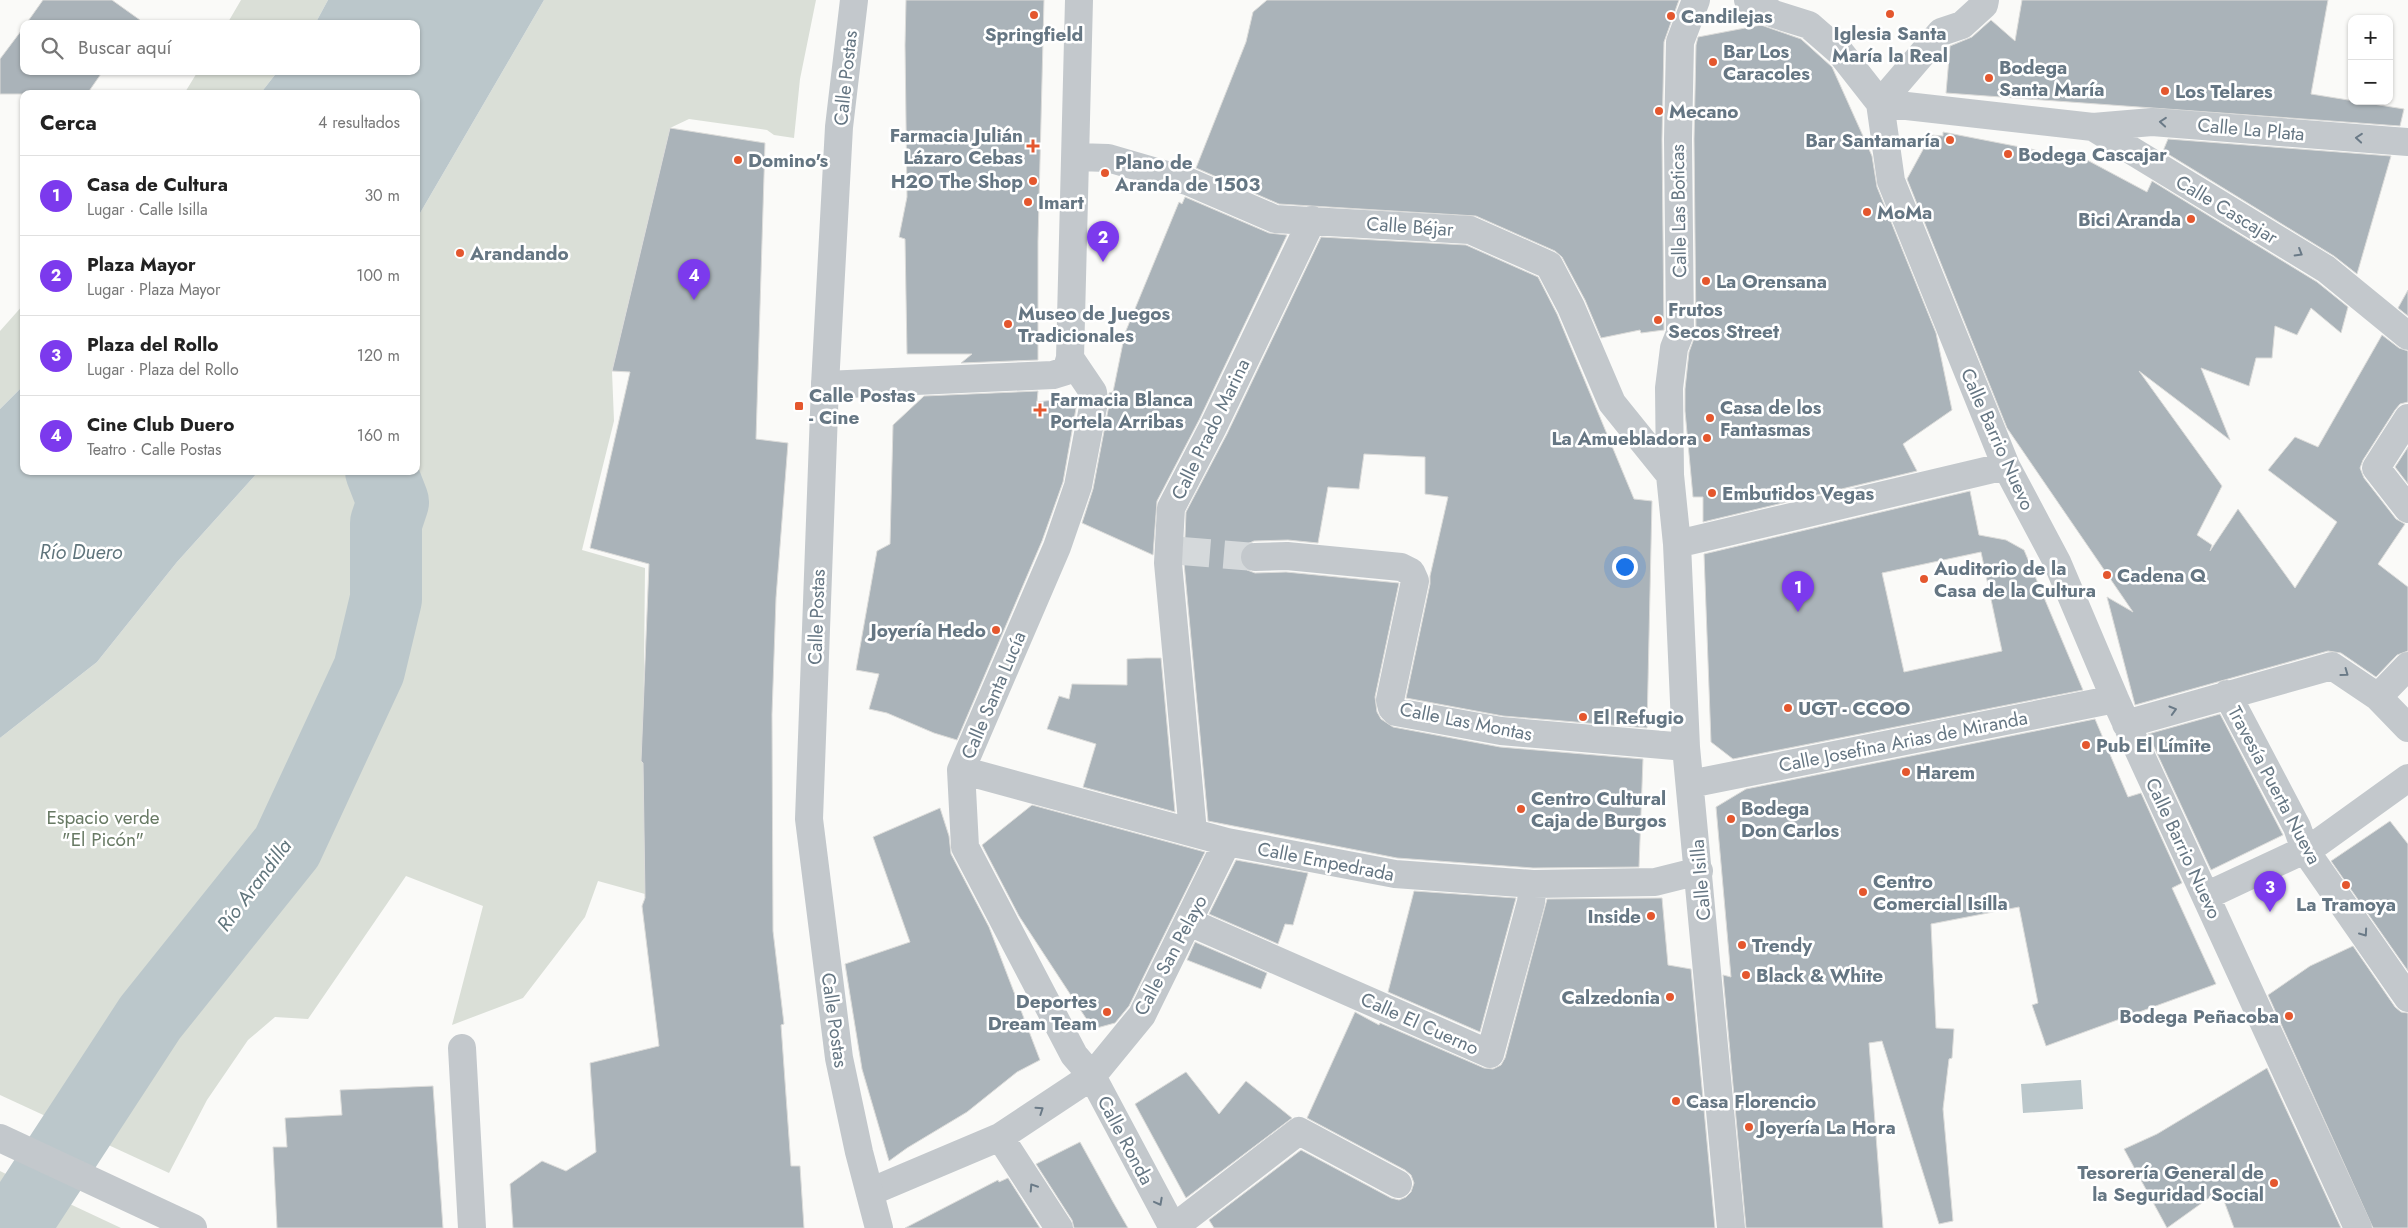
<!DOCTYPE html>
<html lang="es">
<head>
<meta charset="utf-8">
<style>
  :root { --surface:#fff; --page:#f2f2f2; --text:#222; --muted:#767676; --line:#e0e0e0; --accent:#7c3aed }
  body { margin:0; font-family:Jost,sans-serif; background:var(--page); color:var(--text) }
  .controls { position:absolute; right:15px; top:15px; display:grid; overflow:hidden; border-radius:10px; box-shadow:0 1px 4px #0004 }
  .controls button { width:45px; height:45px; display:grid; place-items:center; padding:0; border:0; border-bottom:1px solid var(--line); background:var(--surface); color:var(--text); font:25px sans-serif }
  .you { position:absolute; left:1624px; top:566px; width:18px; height:18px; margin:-12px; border:4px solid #fff; border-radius:50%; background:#1a73e8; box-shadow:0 0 0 8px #1a73e833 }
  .badge { display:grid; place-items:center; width:32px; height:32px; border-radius:50%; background:var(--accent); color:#fff; font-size:16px; font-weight:700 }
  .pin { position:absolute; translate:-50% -41px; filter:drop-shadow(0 1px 2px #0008) }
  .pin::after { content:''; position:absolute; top:26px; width:18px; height:15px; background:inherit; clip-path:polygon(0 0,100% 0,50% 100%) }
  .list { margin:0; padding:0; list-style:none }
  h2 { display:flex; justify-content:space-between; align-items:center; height:65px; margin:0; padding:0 20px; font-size:21px }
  h2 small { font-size:16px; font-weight:400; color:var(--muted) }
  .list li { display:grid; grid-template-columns:32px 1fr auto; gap:15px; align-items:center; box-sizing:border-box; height:80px; padding:0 20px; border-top:1px solid var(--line) }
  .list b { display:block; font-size:19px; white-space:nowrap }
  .list p { margin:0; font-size:16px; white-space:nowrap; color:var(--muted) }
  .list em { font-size:16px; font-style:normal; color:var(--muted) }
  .icon { flex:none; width:28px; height:28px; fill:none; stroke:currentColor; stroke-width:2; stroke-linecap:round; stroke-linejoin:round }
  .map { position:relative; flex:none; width:2408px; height:1228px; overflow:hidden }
  .search { position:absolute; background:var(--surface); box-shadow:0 1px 4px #0004; left:20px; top:20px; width:400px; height:55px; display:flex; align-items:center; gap:12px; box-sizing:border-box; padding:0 18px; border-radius:10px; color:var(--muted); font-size:19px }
  .panel { position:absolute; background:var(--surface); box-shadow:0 1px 4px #0004; left:20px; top:90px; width:400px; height:385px; border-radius:10px }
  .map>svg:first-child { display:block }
  .green { fill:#dadfd7 }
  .water { fill:#bbc7cb }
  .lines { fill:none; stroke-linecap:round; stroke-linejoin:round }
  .river { stroke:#bbc7cb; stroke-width:72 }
  .building { fill:#aab3b9; stroke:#dcdcda; fill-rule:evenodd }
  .pedestrian-tunnel { stroke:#d5d9db; stroke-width:28; stroke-dasharray:28 14; stroke-linecap:butt }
  .pedestrian { stroke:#c3c8cc; stroke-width:28 }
  .minor { stroke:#c3c8cc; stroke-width:28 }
  .tertiary { stroke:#c3c8cc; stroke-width:28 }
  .oneway { stroke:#6a7a87 }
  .poi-dot { fill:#e4572e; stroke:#fff; stroke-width:2 }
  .labels { text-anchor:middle; stroke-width:5; stroke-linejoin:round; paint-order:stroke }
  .poi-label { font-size:19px; font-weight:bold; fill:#657683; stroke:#fff; text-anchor:start }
  .street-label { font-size:19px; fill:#657683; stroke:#fff }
  .park-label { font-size:19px; fill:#687a64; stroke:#fff }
  .water-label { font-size:20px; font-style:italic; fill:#60757c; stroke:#fff }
</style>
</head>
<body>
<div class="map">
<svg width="2408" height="1228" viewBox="0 0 2408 1228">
  <rect width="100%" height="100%" fill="#fafaf8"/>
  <!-- green -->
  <path class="green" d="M241,0H328L315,24H227Z
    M544,0H816L800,79L794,138L774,135L767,130L689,119L670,128L612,371L614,421L582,550L645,568L643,763L645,894L598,881L585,917L523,998L452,1025L483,906L406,876L308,1019L275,1017L248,1040L207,1100L169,1173L0,1095V738L97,662L177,562L259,471H367L375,494L393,502L394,471H416V220Z
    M198,71H278L260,94H184Z
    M24,304V385L0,409V331Z
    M0,1171L8,1175L121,1228H0Z"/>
  <!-- water -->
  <path class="water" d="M328,0H544L416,220V94H260L278,71H416V24H315Z
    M24,385V471H259L177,562L97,662L0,738V409Z
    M367,471H394L393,502L375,494Z
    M2081,1080L2083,1109L2023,1113L2021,1084Z"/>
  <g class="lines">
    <!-- river -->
    <path class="river" d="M13,1228L150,1018L287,847L369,670L386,599V523L393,502L381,471"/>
  </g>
  <!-- building -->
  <path class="building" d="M43,0H112L140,20L137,24H26Z
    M906,0H1044L1038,241V360L961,363L972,354H907L905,239L899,237L907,197L905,45Z
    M1267,0H1679L1664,42L1662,139L1664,330L1641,333L1640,330L1601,338L1585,300L1562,257L1555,251L1476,216L1279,204L1196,168L1246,42L1253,12Z
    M2022,0H2328L2311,94L2404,109L2400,126L1946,93L1950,46L1972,37L1991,20L2015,41Z
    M1761,25L1801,39L1832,67L1872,156L1877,187L1936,333L1952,410L1903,444L1917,471L1703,522V497H1693L1685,411V389L1689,352L1696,333L1694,139L1696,45L1698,37Z
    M24,27V71H103L87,94H0V59Z
    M670,128L765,143L756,439L788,443L776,598L772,714L773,931L784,1024L781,1025L791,1166H800L804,1228H513L510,1184L542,1161L566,1171L596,1152L590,1063L659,1046L642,906L645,898L643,763L641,761L649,564L590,548L630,372L612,371Z
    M1943,132L2087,160L2147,192L2152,181L2317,282L2348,307L2341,333L2311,308L2297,335L2275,326L2272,358H2256L2249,386L2201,368L2230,440L2139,371L2222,486L2197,535L2212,545L2210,551L2238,509L2295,588L2337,522L2268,470L2295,437L2318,447L2382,335L2399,348L2408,351V402L2400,404L2395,410L2363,460L2360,468L2364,478L2396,519L2405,524L2378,564L2408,587V651L2397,655L2376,677L2341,653L2328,651L2135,705L2107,597L2133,612L2007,428L1907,179L1931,135L1943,136Z
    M2168,139L2391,156L2357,274L2334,256L2163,151Z
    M1185,197L1269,233L1287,235L1199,420L1157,501L1153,555L1082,523L1093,489L1109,405V393L1113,392L1125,333L1179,202L1182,204Z
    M1321,237L1466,245L1538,277L1557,314L1634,499L1652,501L1647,728L1503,716L1406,698L1430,584V576L1448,497L1425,494V457L1364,454L1359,489L1328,487L1318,543L1288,540L1254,541L1247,544L1242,549L1239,557L1242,565L1247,570L1255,573L1286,572L1399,583L1375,697L1377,712L1381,719L1393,727L1500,747L1643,759L1639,867L1533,868L1397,858L1208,821L1184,563L1186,512L1227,434Z
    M2408,290V316L2398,308Z
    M1038,391L1037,402L1078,397L1063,482L1042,541L957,740L934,733L887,713L869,709L879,674L856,670L877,551L890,544L893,425L924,396Z
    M2408,447V484L2395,467Z
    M1970,491L1979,535L2006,540L2024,550L2083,690L1733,759L1711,742L1704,554ZM1981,552L2002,651L1904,672L1882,573Z
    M1146,658H1161L1175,812L1083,787L1096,744L1047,729L1059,696L1069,699L1072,684L1127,685V659Z
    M2220,714L2283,835L2211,870L2148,734Z
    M2095,719L2128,797L2141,793L2182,883L2172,888L2216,984L2046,1046L2032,1005L2038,1003L2019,907L1931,924L1936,1028L1954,1029L1952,1058L1949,1059L1943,1109L1953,1221L1939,1224L1882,1041L1869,1043L1883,1228H1746L1723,975L1731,977L1716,807L1746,789Z
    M1032,805L1205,852L1129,1006L1115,1023L1093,1029L1019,916L982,845Z
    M940,808L949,836L951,854L989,927L1040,1060L1017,1072L967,1112L907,1148L889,1161L862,1069L845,964L910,942L873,837Z
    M2390,821L2408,844V971L2331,861Z
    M1236,860L1308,873L1293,925L1285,924L1278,944L1209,914Z
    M1414,891L1516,898L1480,1032L1388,992Z
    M1662,898L1668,965L1691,969L1715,1228H1214L1209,1220L1301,1150L1391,1198L1399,1200L1406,1197L1411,1192L1414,1183L1411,1175L1405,1170L1307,1118L1355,1012L1379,1025L1380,1023L1484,1068L1493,1069L1501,1065L1505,1058L1547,899Z
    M1195,942L1267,973L1261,989L1187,960Z
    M2353,946L2395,1007L2401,1012L2408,1013V1228H2373L2268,995L2310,966Z
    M2267,1068L2341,1228H2234L2220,1190L2167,1228L2124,1149L2157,1134Z
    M1186,1072L1219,1114L1246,1081L1292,1118L1186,1198L1135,1104Z
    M433,1086L443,1228H277L273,1147H287L285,1118L342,1115L340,1090Z
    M1080,1142L1113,1202L1128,1228H1074L1072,1220L1036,1164Z
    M1008,1178L1040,1228H905L998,1180L999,1182Z"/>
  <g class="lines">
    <!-- pedestrian-tunnel -->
    <path class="pedestrian-tunnel" d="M1182,551L1255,557"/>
    <!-- pedestrian -->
    <path class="pedestrian" d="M1696,0L1680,42L1678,139L1680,333L1674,348L1669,388L1670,475L1677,544L1686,747L1731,1228
      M1748,0L1774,14L1809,25L1840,52L1880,103L1891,181L2006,466L2057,562L2115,699L2358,1228
      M1880,103L2093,127L2326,269L2408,336
      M1880,103L1941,32L1962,25L1984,5L1985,0
      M2093,127L2152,122L2408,142
      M1076,157L1108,158L1187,181L1275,219L1470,230L1549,265L1571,307L1612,403L1670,475
      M1070,358L1093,392L1094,402L1078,486L1057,547L961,770L965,847L1074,1055L1092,1076L1173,1228
      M825,385L1053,375L1066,371L1070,358L1079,0
      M2408,418L2376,468L2408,509
      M1677,544L2006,466
      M1255,557L1287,556L1401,567L1411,572L1415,581L1390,700L1392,708L1396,712L1501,731L1686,747
      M2227,694L2297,827L2305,850L2408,998
      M2378,697L2408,666
      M2126,724L2332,666L2378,697L2408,728
      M961,770L1227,842L1395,874L1533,884L1655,882L1699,871
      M1690,784L2115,699
      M1193,832L1168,563L1171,508L1213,427L1312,220
      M2206,896L2315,845L2408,778
      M1189,922L1490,1054L1531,902L1533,884
      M1000,1137L1059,1228
      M870,1192L1000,1137L1092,1076L1142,1015L1227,842
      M1173,1228L1299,1131L1398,1184"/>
    <!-- minor -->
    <path class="minor" d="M462,1048L472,1228"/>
    <!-- tertiary -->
    <path class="tertiary" d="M854,0L839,127L825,385L809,819L839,1058L859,1152L879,1228
      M0,1138L193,1228"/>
  </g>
  <!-- one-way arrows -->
  <defs><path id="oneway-chevron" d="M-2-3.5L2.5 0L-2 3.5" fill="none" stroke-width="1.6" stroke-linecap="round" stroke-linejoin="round" transform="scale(1.25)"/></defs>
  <g class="oneway">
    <use href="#oneway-chevron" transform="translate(2163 122) rotate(-175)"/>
    <use href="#oneway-chevron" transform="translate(2359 138) rotate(-175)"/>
    <use href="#oneway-chevron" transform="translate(2299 253) rotate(31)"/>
    <use href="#oneway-chevron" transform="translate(2345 673) rotate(36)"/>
    <use href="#oneway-chevron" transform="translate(2173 710) rotate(-16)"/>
    <use href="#oneway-chevron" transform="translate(2364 933) rotate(55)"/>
    <use href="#oneway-chevron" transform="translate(1040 1110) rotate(-34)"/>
    <use href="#oneway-chevron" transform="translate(1033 1187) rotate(-123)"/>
    <use href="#oneway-chevron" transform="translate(1159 1202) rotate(62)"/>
  </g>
  <!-- markers -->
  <g class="poi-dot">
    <circle cx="1890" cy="14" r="5"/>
    <circle cx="1034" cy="15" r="5"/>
    <circle cx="1671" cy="16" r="5"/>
    <circle cx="1713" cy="62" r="5"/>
    <circle cx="1989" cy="78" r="5"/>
    <circle cx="2165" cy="91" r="5"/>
    <circle cx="1659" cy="111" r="5"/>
    <circle cx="1950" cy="140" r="5"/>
    <path d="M1030.5 138.5h5v5h5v5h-5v5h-5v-5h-5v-5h5z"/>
    <circle cx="2008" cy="154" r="5"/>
    <circle cx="738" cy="160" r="5"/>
    <circle cx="1105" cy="173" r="5"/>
    <circle cx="1033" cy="181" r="5"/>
    <circle cx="1028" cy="202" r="5"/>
    <circle cx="1867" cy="212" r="5"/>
    <circle cx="2191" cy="219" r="5"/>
    <circle cx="460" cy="253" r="5"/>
    <circle cx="1706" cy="281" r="5"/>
    <circle cx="1658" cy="320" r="5"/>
    <circle cx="1008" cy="324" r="5"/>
    <rect x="794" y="401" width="10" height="10" rx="2.5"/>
    <path d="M1037.5 402.5h5v5h5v5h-5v5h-5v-5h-5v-5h5z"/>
    <circle cx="1710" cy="418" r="5"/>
    <circle cx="1707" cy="438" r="5"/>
    <circle cx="1712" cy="493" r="5"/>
    <circle cx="2107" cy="575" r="5"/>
    <circle cx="1924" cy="579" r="5"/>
    <circle cx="996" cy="630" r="5"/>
    <circle cx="1788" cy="708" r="5"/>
    <circle cx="1583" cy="717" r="5"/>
    <circle cx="2086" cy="745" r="5"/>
    <circle cx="1906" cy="772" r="5"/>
    <circle cx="1521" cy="809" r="5"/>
    <circle cx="1731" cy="819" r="5"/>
    <circle cx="2346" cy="885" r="5"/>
    <circle cx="1863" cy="892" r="5"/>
    <circle cx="1651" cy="916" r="5"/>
    <circle cx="1742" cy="945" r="5"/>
    <circle cx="1746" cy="975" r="5"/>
    <circle cx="1670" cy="997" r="5"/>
    <circle cx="1107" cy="1012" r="5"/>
    <circle cx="2289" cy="1016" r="5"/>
    <circle cx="1676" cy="1101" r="5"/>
    <circle cx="1749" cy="1127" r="5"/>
    <circle cx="2274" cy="1183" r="5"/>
  </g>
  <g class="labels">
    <!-- poi labels -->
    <g class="poi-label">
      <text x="1681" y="23">Candilejas</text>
      <text x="1890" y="40" text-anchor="middle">Iglesia Santa<tspan x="1890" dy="22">María la Real</tspan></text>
      <text x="1034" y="41" text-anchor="middle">Springfield</text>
      <text x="1723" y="58">Bar Los<tspan x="1723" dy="22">Caracoles</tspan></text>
      <text x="1999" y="74">Bodega<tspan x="1999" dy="22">Santa María</tspan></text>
      <text x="2175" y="98">Los Telares</text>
      <text x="1669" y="118">Mecano</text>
      <text x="1023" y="142" text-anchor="end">Farmacia Julián<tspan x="1023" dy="22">Lázaro Cebas</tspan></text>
      <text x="1940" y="147" text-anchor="end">Bar Santamaría</text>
      <text x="2018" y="161">Bodega Cascajar</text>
      <text x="748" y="167">Domino's</text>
      <text x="1115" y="169">Plano de<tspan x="1115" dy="22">Aranda de 1503</tspan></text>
      <text x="1023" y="188" text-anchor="end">H2O The Shop</text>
      <text x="1038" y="209">Imart</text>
      <text x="1877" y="219">MoMa</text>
      <text x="2181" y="226" text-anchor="end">Bici Aranda</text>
      <text x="470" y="260">Arandando</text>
      <text x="1716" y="288">La Orensana</text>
      <text x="1668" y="316">Frutos<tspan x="1668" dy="22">Secos Street</tspan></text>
      <text x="1018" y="320">Museo de Juegos<tspan x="1018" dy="22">Tradicionales</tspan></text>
      <text x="809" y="402">Calle Postas<tspan x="809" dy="22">- Cine</tspan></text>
      <text x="1050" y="406">Farmacia Blanca<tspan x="1050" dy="22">Portela Arribas</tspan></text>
      <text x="1720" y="414">Casa de los<tspan x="1720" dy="22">Fantasmas</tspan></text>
      <text x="1697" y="445" text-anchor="end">La Amuebladora</text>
      <text x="1722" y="500">Embutidos Vegas</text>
      <text x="1934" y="575">Auditorio de la<tspan x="1934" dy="22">Casa de la Cultura</tspan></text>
      <text x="2117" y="582">Cadena Q</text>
      <text x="986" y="637" text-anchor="end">Joyería Hedo</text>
      <text x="1798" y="715">UGT - CCOO</text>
      <text x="1593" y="724">El Refugio</text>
      <text x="2096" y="752">Pub El Límite</text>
      <text x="1916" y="779">Harem</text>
      <text x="1531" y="805">Centro Cultural<tspan x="1531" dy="22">Caja de Burgos</tspan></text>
      <text x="1741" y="815">Bodega<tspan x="1741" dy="22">Don Carlos</tspan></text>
      <text x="1873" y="888">Centro<tspan x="1873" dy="22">Comercial Isilla</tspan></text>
      <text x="2346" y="911" text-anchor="middle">La Tramoya</text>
      <text x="1641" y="923" text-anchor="end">Inside</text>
      <text x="1752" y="952">Trendy</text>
      <text x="1756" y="982">Black &amp; White</text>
      <text x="1660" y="1004" text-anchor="end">Calzedonia</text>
      <text x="1097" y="1008" text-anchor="end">Deportes<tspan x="1097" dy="22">Dream Team</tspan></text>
      <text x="2279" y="1023" text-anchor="end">Bodega Peñacoba</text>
      <text x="1686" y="1108">Casa Florencio</text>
      <text x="1759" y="1134">Joyería La Hora</text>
      <text x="2264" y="1179" text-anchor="end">Tesorería General de<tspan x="2264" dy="22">la Seguridad Social</tspan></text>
    </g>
    <!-- street labels -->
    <g class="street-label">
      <text transform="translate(845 78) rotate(-84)" y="7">Calle Postas</text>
      <text transform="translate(2251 129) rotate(5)" y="7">Calle La Plata</text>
      <text transform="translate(2227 209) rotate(31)" y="7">Calle Cascajar</text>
      <text transform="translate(1678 211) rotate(-91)" y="7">Calle Las Boticas</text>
      <text transform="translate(1410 226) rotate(4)" y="7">Calle Béjar</text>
      <text transform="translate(1210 429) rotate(-64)" y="7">Calle Prado Marina</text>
      <text transform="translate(1998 439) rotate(66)" y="7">Calle Barrio Nuevo</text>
      <text transform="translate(816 617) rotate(-88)" y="7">Calle Postas</text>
      <text transform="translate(993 695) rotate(-67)" y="7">Calle Santa Lucía</text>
      <text transform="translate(1466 721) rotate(11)" y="7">Calle Las Montas</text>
      <text transform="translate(1903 741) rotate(-11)" y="7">Calle Josefina Arias de Miranda</text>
      <text transform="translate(2275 785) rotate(62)" y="7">Travesía Puerta Nueva</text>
      <text transform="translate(2184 848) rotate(65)" y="7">Calle Barrio Nuevo</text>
      <text transform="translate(1326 861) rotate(11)" y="7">Calle Empedrada</text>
      <text transform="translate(1700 880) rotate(-95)" y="7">Calle Isilla</text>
      <text transform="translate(1170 955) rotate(-62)" y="7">Calle San Pelayo</text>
      <text transform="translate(835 1020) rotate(82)" y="7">Calle Postas</text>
      <text transform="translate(1420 1023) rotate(24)" y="7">Calle El Cuerno</text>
      <text transform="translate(1126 1140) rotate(62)" y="7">Calle Ronda</text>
    </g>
    <!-- park labels -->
    <g class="park-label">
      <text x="103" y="824">Espacio verde<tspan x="103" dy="22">"El Picón"</tspan></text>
    </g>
    <!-- water labels -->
    <g class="water-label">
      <text x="81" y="559">Río Duero</text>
      <text transform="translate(254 885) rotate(-53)" y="7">Río Arandilla</text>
    </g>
  </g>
</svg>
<div class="controls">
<button>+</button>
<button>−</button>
</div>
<div class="you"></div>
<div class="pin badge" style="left:1798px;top:612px">1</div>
<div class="pin badge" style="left:1103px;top:262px">2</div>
<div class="pin badge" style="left:2270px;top:912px">3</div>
<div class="pin badge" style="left:694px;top:300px">4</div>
<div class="search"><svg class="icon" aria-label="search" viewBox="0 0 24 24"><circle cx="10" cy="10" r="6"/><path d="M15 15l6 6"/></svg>Buscar aquí</div>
<section class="panel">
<h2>Cerca<small>4 resultados</small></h2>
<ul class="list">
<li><span class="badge">1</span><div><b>Casa de Cultura</b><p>Lugar · Calle Isilla</p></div><em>30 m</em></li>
<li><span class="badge">2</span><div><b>Plaza Mayor</b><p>Lugar · Plaza Mayor</p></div><em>100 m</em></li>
<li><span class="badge">3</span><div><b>Plaza del Rollo</b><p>Lugar · Plaza del Rollo</p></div><em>120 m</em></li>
<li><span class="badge">4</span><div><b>Cine Club Duero</b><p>Teatro · Calle Postas</p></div><em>160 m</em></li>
</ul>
</section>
</div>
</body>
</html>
